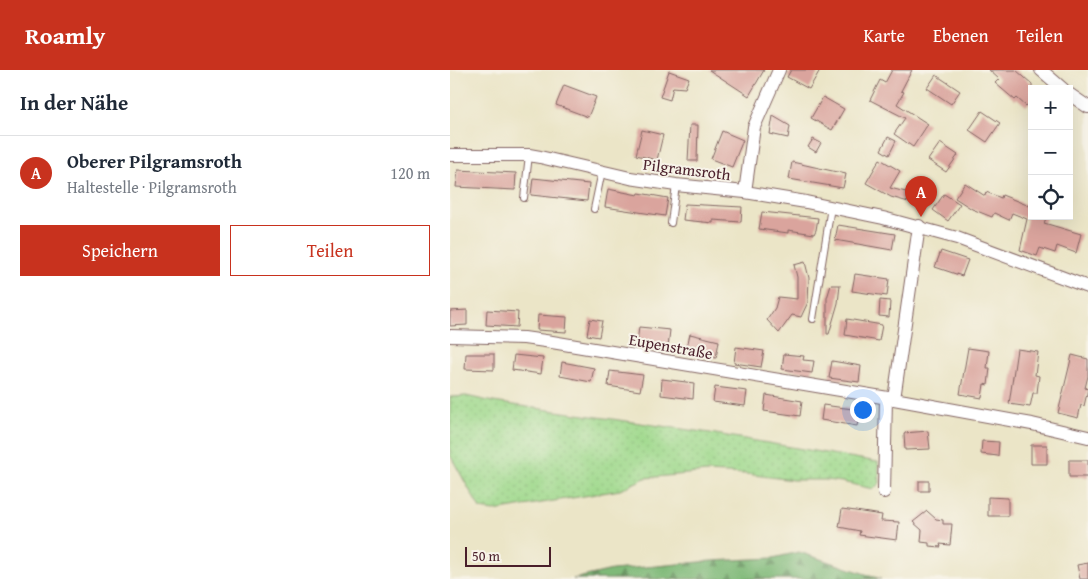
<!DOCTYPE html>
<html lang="de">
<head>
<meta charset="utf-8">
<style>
  :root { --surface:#fff; --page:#f6f6f7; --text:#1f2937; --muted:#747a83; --line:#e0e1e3; --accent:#c8321e }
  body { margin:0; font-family:"Gentium Book Plus",serif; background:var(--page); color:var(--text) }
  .controls { position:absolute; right:15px; top:15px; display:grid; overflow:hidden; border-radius:0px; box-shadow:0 5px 20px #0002 }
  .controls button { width:45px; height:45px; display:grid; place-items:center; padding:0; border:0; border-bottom:1px solid var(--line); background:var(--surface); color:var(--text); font:25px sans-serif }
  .scale { position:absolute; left:15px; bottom:12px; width:86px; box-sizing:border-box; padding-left:5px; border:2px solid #4a1f2b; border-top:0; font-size:14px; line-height:18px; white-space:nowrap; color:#4a1f2b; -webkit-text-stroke:4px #f7f3e8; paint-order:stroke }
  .you { position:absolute; left:412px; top:339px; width:18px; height:18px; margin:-12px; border:4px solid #fff; border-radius:50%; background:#1a73e8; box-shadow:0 0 0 8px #1a73e833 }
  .badge { display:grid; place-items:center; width:32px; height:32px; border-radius:50%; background:var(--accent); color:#fff; font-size:16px; font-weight:700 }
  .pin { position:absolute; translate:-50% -41px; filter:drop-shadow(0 1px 2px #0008) }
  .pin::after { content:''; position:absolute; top:26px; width:18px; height:15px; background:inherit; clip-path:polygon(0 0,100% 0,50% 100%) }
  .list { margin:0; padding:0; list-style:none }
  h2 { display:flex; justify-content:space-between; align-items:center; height:65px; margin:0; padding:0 20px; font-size:21px }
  h2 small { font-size:16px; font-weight:400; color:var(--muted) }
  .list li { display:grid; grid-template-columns:32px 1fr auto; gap:15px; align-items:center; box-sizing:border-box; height:75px; padding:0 20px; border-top:1px solid var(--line) }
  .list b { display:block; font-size:19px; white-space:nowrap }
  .list p { margin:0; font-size:16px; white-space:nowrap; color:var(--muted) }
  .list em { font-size:16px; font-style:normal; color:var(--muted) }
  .actions { display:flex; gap:10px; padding:15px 20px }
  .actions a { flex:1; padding:11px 0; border:1px solid var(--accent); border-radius:0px; text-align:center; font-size:18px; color:var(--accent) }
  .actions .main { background:var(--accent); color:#fff }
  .icon { flex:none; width:28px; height:28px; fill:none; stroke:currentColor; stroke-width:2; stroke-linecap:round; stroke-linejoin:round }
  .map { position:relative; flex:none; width:638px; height:509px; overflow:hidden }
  header { display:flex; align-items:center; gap:30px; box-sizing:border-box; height:70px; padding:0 25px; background:var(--accent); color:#fff }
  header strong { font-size:24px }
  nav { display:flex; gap:28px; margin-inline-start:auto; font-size:18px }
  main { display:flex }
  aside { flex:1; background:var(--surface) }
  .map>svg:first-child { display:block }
  .grass { fill:url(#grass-dots); stroke:#747c5c }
  .forest { fill:url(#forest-firs); stroke:#646c52 }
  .building { fill:#daa49d }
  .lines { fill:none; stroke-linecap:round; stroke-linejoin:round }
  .service-casing { stroke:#826462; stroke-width:8 }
  .minor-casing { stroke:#826462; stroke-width:14 }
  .service { stroke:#fff; stroke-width:6 }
  .minor { stroke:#fff; stroke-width:12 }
  .labels { text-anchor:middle; stroke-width:4; stroke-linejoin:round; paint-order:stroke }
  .street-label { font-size:16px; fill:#4a1f2b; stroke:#f7f3e8 }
</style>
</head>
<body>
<header>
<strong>Roamly</strong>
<nav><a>Karte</a><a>Ebenen</a><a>Teilen</a></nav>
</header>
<main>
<aside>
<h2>In der Nähe<small></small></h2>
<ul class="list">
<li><span class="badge">A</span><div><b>Oberer Pilgramsroth</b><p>Haltestelle · Pilgramsroth</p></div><em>120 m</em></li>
</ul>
<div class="actions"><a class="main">Speichern</a><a>Teilen</a></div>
</aside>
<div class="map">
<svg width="638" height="509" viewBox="0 0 638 509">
  <defs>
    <pattern id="grass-dots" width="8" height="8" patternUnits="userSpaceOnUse" patternTransform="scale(1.25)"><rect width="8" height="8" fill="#9fd98c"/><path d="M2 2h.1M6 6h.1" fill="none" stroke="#8aba79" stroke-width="1.8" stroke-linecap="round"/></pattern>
    <pattern id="forest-firs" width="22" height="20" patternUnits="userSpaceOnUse" patternTransform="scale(1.25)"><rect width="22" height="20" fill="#7fb978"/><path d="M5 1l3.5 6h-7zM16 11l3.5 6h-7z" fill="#6a9663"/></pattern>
  </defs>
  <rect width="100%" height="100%" fill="#f7f3e8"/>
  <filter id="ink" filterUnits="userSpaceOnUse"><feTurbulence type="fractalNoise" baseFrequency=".02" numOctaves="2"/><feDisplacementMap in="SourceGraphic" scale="10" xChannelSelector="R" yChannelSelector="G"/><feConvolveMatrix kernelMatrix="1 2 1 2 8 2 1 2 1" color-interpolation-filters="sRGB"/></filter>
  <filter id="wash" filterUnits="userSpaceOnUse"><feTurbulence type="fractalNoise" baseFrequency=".0096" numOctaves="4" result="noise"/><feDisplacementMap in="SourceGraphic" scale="20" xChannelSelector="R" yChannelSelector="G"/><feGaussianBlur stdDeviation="1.12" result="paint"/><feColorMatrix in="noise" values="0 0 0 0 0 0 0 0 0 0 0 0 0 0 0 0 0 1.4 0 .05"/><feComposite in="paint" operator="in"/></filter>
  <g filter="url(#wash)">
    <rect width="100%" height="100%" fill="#ebe5c7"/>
    <!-- grass -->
    <path class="grass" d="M16,326L43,332L260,363L428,392L430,413L423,419L392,412L376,410H343L296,404L257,402L195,408L170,420L44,441L30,439L0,385V327Z"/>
    <!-- forest -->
    <path class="forest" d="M349,482L431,509H123L162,500L261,491L323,488Z"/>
    <g id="blocks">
      <!-- building -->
      <path class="building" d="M259,0H314L299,26Z
        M341,0H370L359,19L337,7Z
        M442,0H462L451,21L454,22L447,34L478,54L463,77L444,64L455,48L420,30L430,10L435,13Z
        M539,0H566L582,14V30L576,36L567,28L565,30L545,13L549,9Z
        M219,1L239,8L235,18L223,17L220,30L210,27Z
        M486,5L510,21L501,34L477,18Z
        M114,15L146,27L138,47L106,35Z
        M373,27L394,39L382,60L361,48Z
        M532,41L550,53L537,72L519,60Z
        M323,46L340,56L338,68L320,64Z
        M240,55H248L247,91H238Z
        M192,60L213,65L207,90L186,85Z
        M272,61L293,70L282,97L261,89Z
        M438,67L446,71L439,85L431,80Z
        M363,69L371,73L366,82L358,77Z
        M490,73L508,85L496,102L478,90Z
        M430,89L450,101L440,118L472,126L469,135L441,127L416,113Z
        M342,92L396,104L393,118L339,109Z
        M8,100L66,103L65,120L6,117Z
        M83,108L139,114L137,131L81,125Z
        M515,113L535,126L536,122L551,128L552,125L582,137V146H597L594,153L631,164L626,183L607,176L605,183L590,178L587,186L570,180L577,149L562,143L559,150L544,143L542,147L522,139L505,128Z
        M158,119L188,125L189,123L218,128L215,146L155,137Z
        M494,124L510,134L498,151L483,140Z
        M235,134L292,137L291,152L263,150V153L233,150Z
        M312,142L368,148L366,160L364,164L338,160V163L309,159Z
        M388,155L445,164L442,180L385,170Z
        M491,181L518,190L512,206L485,197Z
        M355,192L359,208L358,232L351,247L342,245L329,263L317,250L325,238L328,227L347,229V207L344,195Z
        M405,204L439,209L437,226L402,221Z
        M381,215H390L388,233L379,264H377V228Z
        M430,230L440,231L439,247L429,246Z
        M17,240V255L0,256V241Z
        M37,240L68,242L67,257L36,255Z
        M88,245L117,247L116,262L87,260Z
        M140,249L152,251L149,267L137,265Z
        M397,249L432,255L429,271L395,265Z
        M189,257L220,260L218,277L187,273Z
        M240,264L269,271L266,288L236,281Z
        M286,277L314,281L311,297L284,293Z
        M518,278L539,281L537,298H540L538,315L534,314L532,328L510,324Z
        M567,279L588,282L585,305L589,306L587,323H583L580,337L559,334Z
        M16,284H44V300L15,299Z
        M334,284L354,286L353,290L364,291L362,303L332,299Z
        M64,285L93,288L91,304L62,300Z
        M622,285L638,289V306L635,318L638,319L634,336L631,335L628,348L608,343Z
        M382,291L411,296L409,312L379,308Z
        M112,292L144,298L141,312L110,306Z
        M160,301L193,305L190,321L158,316Z
        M212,309L244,313L243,329L211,325Z
        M265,317L297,321L295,336L263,332Z
        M316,325L352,331L350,346L314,341Z
        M373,335L410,340L407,356L371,350Z
        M478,361L480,379L455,380L454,363Z
        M532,371L549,372L548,386L531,384Z
        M581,375H597V394H581Z
        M619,390H638V407H619Z
        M469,411H479V421H469Z
        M538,427L558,428V446H538Z
        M392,439L432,445L431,451L449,452L447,470L409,465L410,461L389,457Z
        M477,441L486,449L493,450V454H502L500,475L490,474L491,477L479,476V473L471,472L472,460L463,452Z
        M638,493V509H630L627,495Z"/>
    </g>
  </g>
  <g filter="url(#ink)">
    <use href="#blocks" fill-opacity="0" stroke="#826462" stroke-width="1"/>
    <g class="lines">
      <!-- service casing -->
      <g class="service-casing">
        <path id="service" d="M74,128L79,85
          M144,139L152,101
          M221,153L226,115
          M363,249L381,137"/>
      </g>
      <!-- minor casing -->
      <g class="minor-casing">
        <path id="minor" d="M591,0L613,19
          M619,24L638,37
          M0,85H79L90,87L180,108L226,115L295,122L356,132L433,148L507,168L638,217
          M295,122L304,57L329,0
          M0,266L74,268L102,272L444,329L582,354L638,367
          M444,329L469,156
          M434,422L436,328"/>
      </g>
      <!-- service -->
      <use href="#service" class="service"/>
      <!-- minor -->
      <use href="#minor" class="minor"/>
    </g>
  </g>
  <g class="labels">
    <!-- street labels -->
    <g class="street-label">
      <text transform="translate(237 99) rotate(7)" y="6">Pilgramsroth</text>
      <text transform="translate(221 276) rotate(10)" y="6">Eupenstraße</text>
    </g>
  </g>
</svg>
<div class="controls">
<button>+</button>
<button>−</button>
<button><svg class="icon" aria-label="locate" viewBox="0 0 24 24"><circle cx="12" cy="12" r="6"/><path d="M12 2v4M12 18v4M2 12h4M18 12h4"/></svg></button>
</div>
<div class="scale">50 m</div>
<div class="you"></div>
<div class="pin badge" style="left:471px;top:147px">A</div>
</div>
</main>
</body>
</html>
